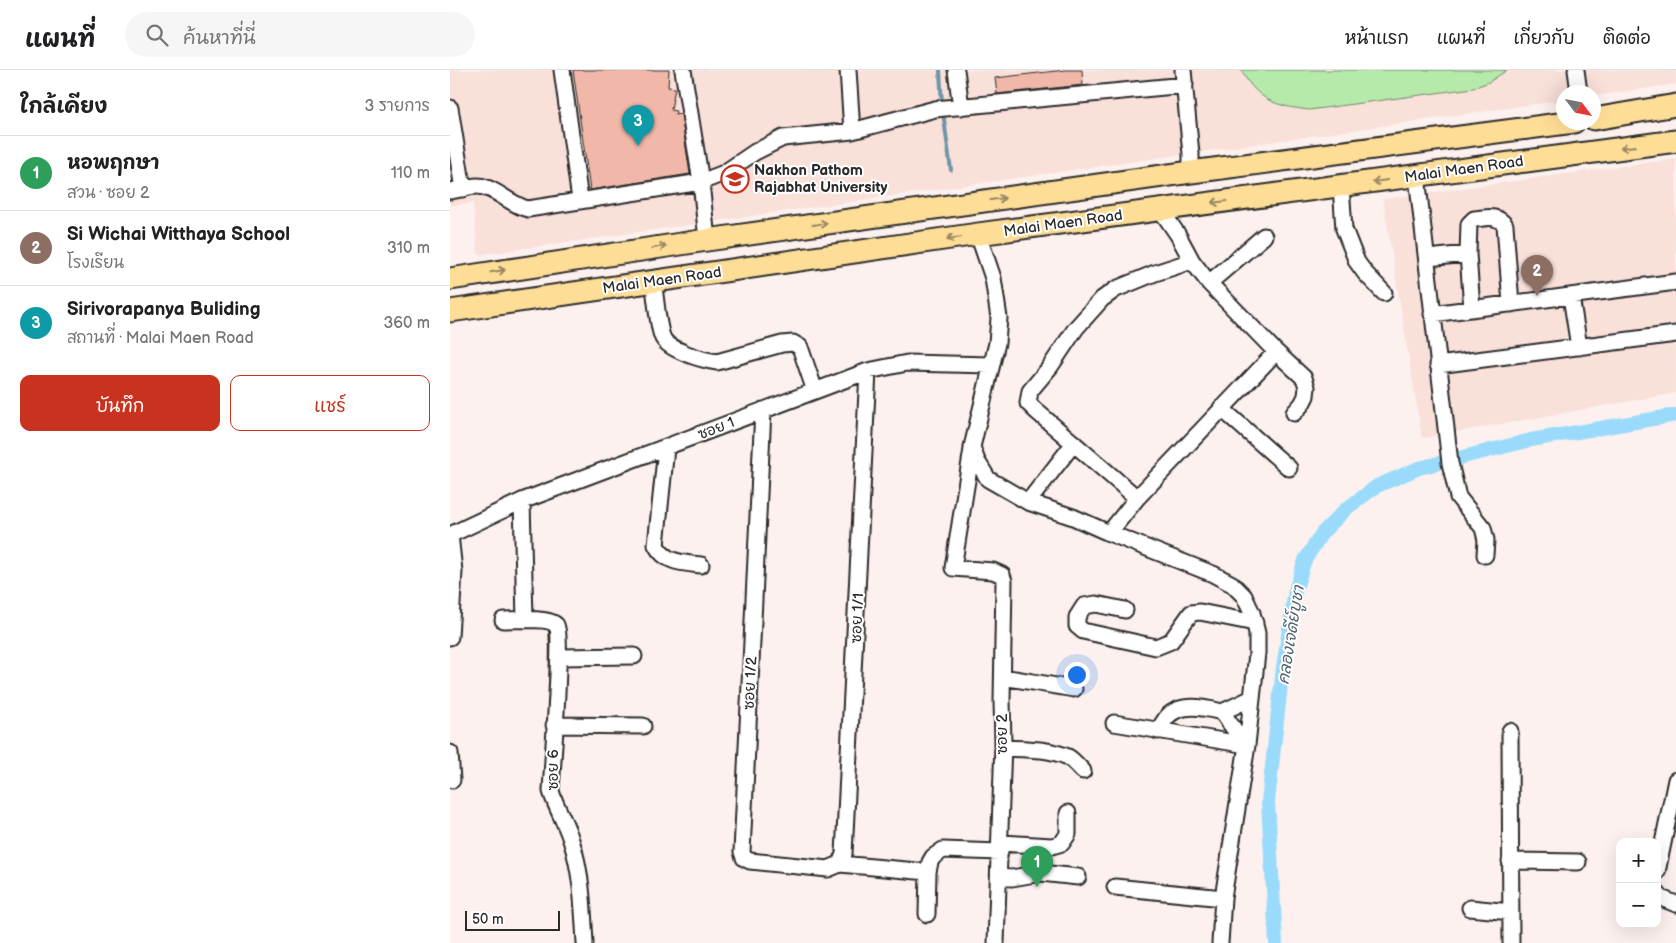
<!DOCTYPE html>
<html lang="th">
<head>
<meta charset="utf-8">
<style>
  :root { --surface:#fff; --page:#f6f6f6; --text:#202124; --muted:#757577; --line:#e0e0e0; --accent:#c8321e }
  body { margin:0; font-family:"Balsamiq Sans","Playpen Sans Thai",sans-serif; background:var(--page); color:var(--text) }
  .controls { position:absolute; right:15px; bottom:15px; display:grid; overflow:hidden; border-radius:10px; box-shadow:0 5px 20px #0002 }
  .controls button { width:45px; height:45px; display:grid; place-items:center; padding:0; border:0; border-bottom:1px solid var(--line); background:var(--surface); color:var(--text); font:25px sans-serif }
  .compass { position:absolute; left:1106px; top:15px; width:45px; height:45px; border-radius:50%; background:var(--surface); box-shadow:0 5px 20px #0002; rotate:122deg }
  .scale { position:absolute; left:15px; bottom:12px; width:95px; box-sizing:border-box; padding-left:5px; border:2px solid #2b2b2b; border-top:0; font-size:14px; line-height:18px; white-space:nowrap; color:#2b2b2b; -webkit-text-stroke:4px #fff; paint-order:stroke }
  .you { position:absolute; left:626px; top:604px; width:18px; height:18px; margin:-12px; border:4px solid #fff; border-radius:50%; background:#1a73e8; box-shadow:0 0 0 8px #1a73e833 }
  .badge { display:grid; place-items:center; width:32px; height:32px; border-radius:50%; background:var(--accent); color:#fff; font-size:16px; font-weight:700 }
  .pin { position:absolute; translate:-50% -41px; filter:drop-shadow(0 1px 2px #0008) }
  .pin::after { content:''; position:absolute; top:26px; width:18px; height:15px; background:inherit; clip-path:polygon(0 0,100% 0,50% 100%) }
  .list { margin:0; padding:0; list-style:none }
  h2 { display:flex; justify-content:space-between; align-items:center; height:65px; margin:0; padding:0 20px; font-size:21px }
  h2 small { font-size:16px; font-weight:400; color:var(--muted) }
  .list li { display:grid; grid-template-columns:32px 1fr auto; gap:15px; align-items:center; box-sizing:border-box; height:75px; padding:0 20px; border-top:1px solid var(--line) }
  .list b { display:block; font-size:19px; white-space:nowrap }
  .list p { margin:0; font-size:16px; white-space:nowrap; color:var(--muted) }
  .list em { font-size:16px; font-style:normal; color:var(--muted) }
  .actions { display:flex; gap:10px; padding:15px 20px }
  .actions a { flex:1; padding:11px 0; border:1px solid var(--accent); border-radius:10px; text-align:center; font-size:18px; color:var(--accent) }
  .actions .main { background:var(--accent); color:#fff }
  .icon { flex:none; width:28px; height:28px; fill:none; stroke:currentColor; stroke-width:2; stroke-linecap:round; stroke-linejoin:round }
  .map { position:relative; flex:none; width:1226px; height:873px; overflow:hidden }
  header { display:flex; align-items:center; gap:30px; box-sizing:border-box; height:70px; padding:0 25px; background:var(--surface); border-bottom:1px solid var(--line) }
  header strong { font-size:24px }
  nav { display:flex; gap:28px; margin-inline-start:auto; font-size:18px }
  .search { width:350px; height:45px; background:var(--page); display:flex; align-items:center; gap:12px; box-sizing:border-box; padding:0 18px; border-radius:28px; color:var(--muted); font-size:19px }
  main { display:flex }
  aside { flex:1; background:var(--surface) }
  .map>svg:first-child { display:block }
  .built { fill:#f9e0d9 }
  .green { fill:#b5eaab; stroke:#708a6b }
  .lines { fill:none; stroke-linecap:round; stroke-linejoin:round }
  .stream { stroke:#6e95a8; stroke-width:4 }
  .canal { stroke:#9adbfc; stroke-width:14 }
  .building { fill:#f1b7a9; stroke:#2b2b2b }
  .minor-casing { stroke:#2b2b2b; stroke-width:19 }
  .highway-casing { stroke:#2b2b2b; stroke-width:25 }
  .minor { stroke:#fff; stroke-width:15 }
  .highway { stroke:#fedd96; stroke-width:21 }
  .oneway { stroke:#948460 }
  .labels { text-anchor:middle; stroke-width:4; stroke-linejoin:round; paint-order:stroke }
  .street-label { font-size:15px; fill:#2b2b2b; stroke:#fff }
  .poi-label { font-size:15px; font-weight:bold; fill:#2b2b2b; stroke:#fff; text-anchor:start }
  .water-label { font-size:16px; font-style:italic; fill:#4c606a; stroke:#fff }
</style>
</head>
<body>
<header>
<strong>แผนที่</strong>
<div class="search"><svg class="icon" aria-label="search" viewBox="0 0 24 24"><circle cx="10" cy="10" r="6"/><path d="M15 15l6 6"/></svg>ค้นหาที่นี่</div>
<nav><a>หน้าแรก</a><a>แผนที่</a><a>เกี่ยวกับ</a><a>ติดต่อ</a></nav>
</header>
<main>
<aside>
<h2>ใกล้เคียง<small>3 รายการ</small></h2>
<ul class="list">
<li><span class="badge" style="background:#2e9e5b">1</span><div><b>หอพฤกษา</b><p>สวน · ซอย 2</p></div><em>110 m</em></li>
<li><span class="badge" style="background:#8d6e63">2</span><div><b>Si Wichai Witthaya School</b><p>โรงเรียน</p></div><em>310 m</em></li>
<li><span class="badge" style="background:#0f9aa8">3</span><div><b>Sirivorapanya Buliding</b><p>สถานที่ · Malai Maen Road</p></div><em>360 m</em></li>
</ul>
<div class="actions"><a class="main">บันทึก</a><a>แชร์</a></div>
</aside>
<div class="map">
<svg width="1226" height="873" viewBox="0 0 1226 873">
  <rect width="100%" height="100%" fill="#fcf1ee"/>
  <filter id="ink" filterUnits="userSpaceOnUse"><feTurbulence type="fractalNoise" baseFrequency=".02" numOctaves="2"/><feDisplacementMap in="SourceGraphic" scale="10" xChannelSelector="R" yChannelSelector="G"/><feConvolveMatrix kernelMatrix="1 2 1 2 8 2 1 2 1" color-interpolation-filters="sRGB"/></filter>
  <g filter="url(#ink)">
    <!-- built -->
    <path class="built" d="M0,0H1226V14L1144,26V22H1114L1113,30L28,185L23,133L0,136Z
      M1226,89V323L972,368L933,129Z"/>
    <!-- green -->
    <path class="green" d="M791,0H1057L1039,12L1023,18L859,40C826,36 808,31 791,0Z"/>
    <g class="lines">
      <!-- stream -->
      <path class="stream" d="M490,0L492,36
        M493,42L501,100"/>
      <!-- canal -->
      <path class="canal" d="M826,873L818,732L833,597L845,521L855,490L872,463L896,439L927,416L969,398L1081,370L1226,345"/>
    </g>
    <!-- building -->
    <path class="building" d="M123,0H219L218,17L225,18L221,40L226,41L225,45L231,44L240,104L140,120Z
      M615,0H632L633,15L547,24L545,8Z"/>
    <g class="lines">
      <!-- minor casing -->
      <g class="minor-casing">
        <path id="minor" d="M112,0L130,130
          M233,0L251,112L257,170
          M398,0L402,61
          M506,0L511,37
          M733,0L741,84V102
          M1126,0L1129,22
          M0,38L13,119
          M967,106L1000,393L1008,427L1033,458L1036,470L1035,485
          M891,116L894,159L907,192L915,203L934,223
          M0,121C9,120 19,116 27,116C44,116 60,135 78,139L251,112L274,103L305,82L333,68L402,61L485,39L735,15
          M711,140L728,165L742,191L759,213L826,282L854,308L857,317L856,326L852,334L844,343
          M528,164L543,208L549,248L547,273L522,377L527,391L538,409L578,432L623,447L659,463L763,504L782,514L794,526L802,543L807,563V583L797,675L773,828L770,873
          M977,188L1018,184
          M203,211C206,227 207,252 212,266C216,280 253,290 267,292L332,274L343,273L350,277L365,321
          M759,213L814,166
          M1121,226L1129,277
          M1022,239L1018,184L1019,154L1024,149C1037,148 1046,144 1055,155L1061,234
          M982,244L1226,212
          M988,295L1226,264
          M771,338L839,398
          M313,340L292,782L294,788L300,791L378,799L390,794L478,802L480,792L483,787L493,780L550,782
          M216,378L206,475C215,493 233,493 251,495
          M522,379L503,498L543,501L552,505L554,511L552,631L553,673L546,873
          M687,428L585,340L578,333L580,321L600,297L626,258L652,229L666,219L705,203L742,191
          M72,431L75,550
          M578,432L624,373
          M659,463L687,428L826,282
          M0,465L72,431L418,301L457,293L541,295
          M675,540L646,534L634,536L627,547V556L633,561L706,577L721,571L741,543L750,542L805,553
          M53,550C64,550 99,547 106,555C113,563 102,700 101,721C106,738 116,753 121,770C132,803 133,839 135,873
          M0,567L4,501L0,465
          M109,587L184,586
          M553,607L624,619
          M772,642L802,628
          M664,653L797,675
          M104,655L193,656
          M708,661C711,656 714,651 717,647C731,632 755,638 772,642L786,662L791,674
          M1060,661L1061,873
          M553,678C574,679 598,678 618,687C623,690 628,696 633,701
          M0,683L2,710
          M550,773L602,776L612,773L618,764V743
          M1060,791L1128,792
          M390,794L394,784L418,301
          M1207,802L1226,710
          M549,807L562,808L591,803L628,807
          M665,817L773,828
          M1207,823L1211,828L1226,834
          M1020,838L1061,842
          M477,844L478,802"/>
      </g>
      <!-- highway casing -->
      <g class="highway-casing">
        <path id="highway" d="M1144,49L1226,35
          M0,209L257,170L741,102L1124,52
          M0,241L528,164L1226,71"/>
      </g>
      <!-- minor -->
      <use href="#minor" class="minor"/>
      <!-- highway -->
      <use href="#highway" class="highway"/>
    </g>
    <!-- one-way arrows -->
    <defs><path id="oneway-shaft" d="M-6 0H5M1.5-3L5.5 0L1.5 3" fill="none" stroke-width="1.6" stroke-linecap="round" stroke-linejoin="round" transform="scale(1.25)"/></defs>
    <g class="oneway">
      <use href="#oneway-shaft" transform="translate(1178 77) rotate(172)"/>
      <use href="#oneway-shaft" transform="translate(930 111) rotate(172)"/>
      <use href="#oneway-shaft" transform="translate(548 129) rotate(-8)"/>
      <use href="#oneway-shaft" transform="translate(769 132) rotate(172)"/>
      <use href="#oneway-shaft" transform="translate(370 154) rotate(-8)"/>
      <use href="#oneway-shaft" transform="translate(504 168) rotate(172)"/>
      <use href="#oneway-shaft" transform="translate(209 177) rotate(-9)"/>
      <use href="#oneway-shaft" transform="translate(48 201) rotate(-9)"/>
    </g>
  </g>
  <!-- icons -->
  <defs>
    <g id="university-ring" transform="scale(1.4375)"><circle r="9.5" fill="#fff" stroke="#c8321e" stroke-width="1.5"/><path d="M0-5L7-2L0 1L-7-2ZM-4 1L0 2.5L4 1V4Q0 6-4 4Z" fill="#c8321e"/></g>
  </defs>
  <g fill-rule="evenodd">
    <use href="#university-ring" x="285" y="109"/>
  </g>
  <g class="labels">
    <!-- street labels -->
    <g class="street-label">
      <text transform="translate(1014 99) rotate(-8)" y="5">Malai Maen Road</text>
      <text transform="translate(613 153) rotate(-8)" y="5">Malai Maen Road</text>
      <text transform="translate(212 210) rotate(-8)" y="5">Malai Maen Road</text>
      <text transform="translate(266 358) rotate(-21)" y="5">ซอย 1</text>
      <text transform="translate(407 548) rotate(-87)" y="5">ซอย 1/1</text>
      <text transform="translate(300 613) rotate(-87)" y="5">ซอย 1/2</text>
      <text transform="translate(552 664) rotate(-90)" y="5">ซอย 2</text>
      <text transform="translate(103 700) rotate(-90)" y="5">ซอย 6</text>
    </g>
    <!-- poi labels -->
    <g class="poi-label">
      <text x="304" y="105">Nakhon Pathom<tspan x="304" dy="17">Rajabhat University</tspan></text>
    </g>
    <!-- water labels -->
    <g class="water-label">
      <text transform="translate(840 565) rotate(-81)" y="6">คลองเจดีย์บูชา</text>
    </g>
  </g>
</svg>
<div class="controls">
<button>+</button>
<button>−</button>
</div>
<svg class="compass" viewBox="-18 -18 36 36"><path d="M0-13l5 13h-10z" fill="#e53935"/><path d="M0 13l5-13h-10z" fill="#757577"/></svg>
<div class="scale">50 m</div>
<div class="you"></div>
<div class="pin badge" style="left:587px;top:817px;background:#2e9e5b">1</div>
<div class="pin badge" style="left:1087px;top:226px;background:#8d6e63">2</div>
<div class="pin badge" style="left:188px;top:76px;background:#0f9aa8">3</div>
</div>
</main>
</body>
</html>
